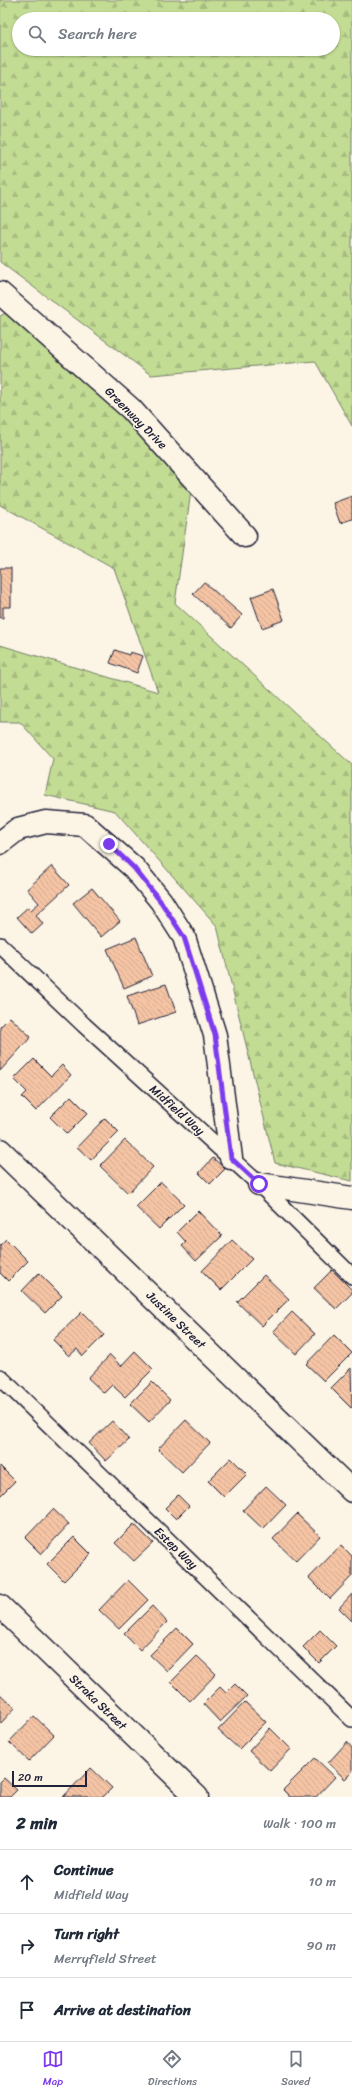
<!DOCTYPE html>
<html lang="en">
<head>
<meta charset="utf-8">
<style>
  :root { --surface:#fff; --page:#f6f6f7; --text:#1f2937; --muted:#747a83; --line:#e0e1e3; --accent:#7c3aed }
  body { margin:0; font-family:Sriracha,sans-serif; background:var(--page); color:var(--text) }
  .scale { position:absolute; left:12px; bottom:10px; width:75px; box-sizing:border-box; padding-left:4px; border:2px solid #22223b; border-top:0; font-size:11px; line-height:14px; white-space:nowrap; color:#22223b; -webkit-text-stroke:3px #fcf5e5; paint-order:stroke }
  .stop { position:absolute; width:12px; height:12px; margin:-9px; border:3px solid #7c3aed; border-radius:50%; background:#fff }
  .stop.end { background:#7c3aed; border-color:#fff; box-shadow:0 1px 4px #0008 }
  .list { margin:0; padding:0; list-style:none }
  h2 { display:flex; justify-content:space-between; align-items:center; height:52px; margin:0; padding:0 16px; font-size:17px }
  h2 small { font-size:13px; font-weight:400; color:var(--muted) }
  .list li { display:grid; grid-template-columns:26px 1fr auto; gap:12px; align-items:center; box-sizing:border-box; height:64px; padding:0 16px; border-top:1px solid var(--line) }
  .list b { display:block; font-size:15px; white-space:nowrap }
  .list p { margin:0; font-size:13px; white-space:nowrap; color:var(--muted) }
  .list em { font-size:13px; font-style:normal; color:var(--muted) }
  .icon { flex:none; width:22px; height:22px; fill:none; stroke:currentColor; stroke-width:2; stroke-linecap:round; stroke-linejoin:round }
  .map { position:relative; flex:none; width:352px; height:1797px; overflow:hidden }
  .search { position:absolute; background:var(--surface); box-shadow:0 1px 3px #0004; left:12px; right:12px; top:12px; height:44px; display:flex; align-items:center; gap:10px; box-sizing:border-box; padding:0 14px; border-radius:22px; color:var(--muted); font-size:15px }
  .sheet { height:244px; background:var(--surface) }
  nav { display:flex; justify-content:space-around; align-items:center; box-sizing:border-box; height:56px; border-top:1px solid var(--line); background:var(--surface); font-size:11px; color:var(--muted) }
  nav a { display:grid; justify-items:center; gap:2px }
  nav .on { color:var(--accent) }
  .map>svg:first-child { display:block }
  .forest { fill:url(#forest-firs); stroke:#727f67; fill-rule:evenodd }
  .building { fill:url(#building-back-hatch); stroke:#22223b }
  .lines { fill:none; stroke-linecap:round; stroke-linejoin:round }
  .service-casing { stroke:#22223b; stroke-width:18 }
  .minor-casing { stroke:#22223b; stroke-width:25 }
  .service { stroke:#fcf5e5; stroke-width:15 }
  .minor { stroke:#fcf5e5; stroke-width:22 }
  .route { stroke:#7c3aed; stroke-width:5 }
  .labels { text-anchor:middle; stroke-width:3; stroke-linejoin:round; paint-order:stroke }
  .street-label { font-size:12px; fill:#22223b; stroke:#fcf5e5 }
</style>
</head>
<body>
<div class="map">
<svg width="352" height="1797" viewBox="0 0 352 1797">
  <defs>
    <pattern id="forest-firs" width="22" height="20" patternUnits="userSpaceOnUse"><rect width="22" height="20" fill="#c3dc93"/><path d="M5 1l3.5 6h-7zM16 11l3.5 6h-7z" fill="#a7bc80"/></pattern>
    <pattern id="building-back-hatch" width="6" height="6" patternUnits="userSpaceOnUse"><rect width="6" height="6" fill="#f5c4a4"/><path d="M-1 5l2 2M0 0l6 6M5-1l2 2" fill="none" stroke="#d2a88e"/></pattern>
  </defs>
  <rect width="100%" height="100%" fill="#fcf5e5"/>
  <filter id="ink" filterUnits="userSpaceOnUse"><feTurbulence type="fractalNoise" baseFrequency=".025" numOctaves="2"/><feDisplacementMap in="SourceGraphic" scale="8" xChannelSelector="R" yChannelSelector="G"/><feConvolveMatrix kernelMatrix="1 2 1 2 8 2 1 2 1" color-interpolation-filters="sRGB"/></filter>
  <g filter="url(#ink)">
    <!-- forest -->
    <path class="forest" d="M0,0H352V426L315,361L151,375L0,262ZM19,19H333V49H19Z
      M8,312L193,477L175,603L352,765V1181L275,1163L217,926L115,811L45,795L53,759L20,722H0V645L158,692L114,568L0,505V316Z"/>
    <!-- building -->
    <path class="building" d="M352,496V519L340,523L333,503Z
      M0,568H11V607H3V618H0Z
      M204,582L242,615L231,628L193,594Z
      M273,589L284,620L262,628L251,597Z
      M115,650L129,655L130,652L143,656L137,673L110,663Z
      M52,866L69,885L36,915L43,924L32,934L17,917L28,907L31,910L39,903L27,889Z
      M92,888L120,921L101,937L73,903Z
      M136,937L152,976L124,988L107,949Z
      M166,984L176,1012L137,1025L127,996Z
      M10,1017L31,1037L0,1071V1027Z
      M34,1059L51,1076L62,1065L71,1075L36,1111L22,1097L27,1092L14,1079Z
      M71,1096L88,1113L67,1134L50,1117Z
      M105,1118L119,1132L91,1160L77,1147Z
      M125,1140L153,1167L128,1193L100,1166Z
      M213,1158L225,1169L210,1184L199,1173Z
      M161,1182L184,1204L159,1229L136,1207Z
      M198,1211L222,1236L196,1261L182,1246L186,1242L177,1232Z
      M6,1239L28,1261L8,1281L0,1273V1245Z
      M232,1240L252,1259L221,1290L202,1271Z
      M332,1270L352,1290V1293L336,1309L314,1288Z
      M39,1273L62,1296L45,1313L22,1291Z
      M264,1275L289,1299L262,1326L237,1302Z
      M82,1312L104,1335L83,1356L77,1349L69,1356L53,1340Z
      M292,1312L315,1334L296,1354L273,1332Z
      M334,1335L352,1353L324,1381L306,1364Z
      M135,1351L153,1369L125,1397L112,1385L104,1393L88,1378L110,1355L121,1366Z
      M351,1368L352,1407L351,1408L331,1388Z
      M152,1382L170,1400L149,1422L130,1404Z
      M186,1420L210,1443L182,1472L158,1449Z
      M112,1421L129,1440L106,1461L89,1443Z
      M231,1458L247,1474L224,1497L208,1481Z
      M0,1466L15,1481L0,1496Z
      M266,1486L286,1505L263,1529L243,1510Z
      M178,1495L189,1506L176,1519L165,1508Z
      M53,1509L69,1524L41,1554L25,1538Z
      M297,1514L320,1536L296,1561L273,1539Z
      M134,1524L153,1543L134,1561L115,1543Z
      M74,1537L91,1554L64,1581L47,1564Z
      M341,1545L352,1556V1576L330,1599L309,1578Z
      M128,1580L148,1600L119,1629L99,1610Z
      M352,1594V1621L339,1608Z
      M152,1606L167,1622L140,1650L124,1634Z
      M177,1628L193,1644L167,1671L150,1655Z
      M320,1630L336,1646L319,1663L303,1647Z
      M197,1656L216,1674L190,1701L171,1682Z
      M235,1684L247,1696L220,1722L203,1704L220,1687L226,1693Z
      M0,1694L15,1708L0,1724Z
      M245,1702L266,1722L239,1749L218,1730Z
      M34,1716L54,1735L29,1761L9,1742Z
      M270,1728L291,1749L270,1771L249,1751Z
      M347,1742L352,1748V1772L345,1779L328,1763Z
      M315,1758L335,1777L316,1797H290L283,1790Z
      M91,1768L112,1788L103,1797H63Z
      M4,1778L17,1790L10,1797H0V1782Z"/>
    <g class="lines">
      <!-- service casing -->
      <g class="service-casing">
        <path id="service" d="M0,945L84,1025L259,1184L352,1276
          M0,1377L352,1719"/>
      </g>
      <!-- minor casing -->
      <g class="minor-casing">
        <path id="minor" d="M0,293L131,409L245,536
          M0,843L18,829L46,822L85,825L134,868L161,901L184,937L215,1035L231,1158
          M0,1150L352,1491
          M259,1184L352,1198
          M0,1606L197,1797"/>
      </g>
      <!-- service -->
      <use href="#service" class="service"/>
      <!-- minor -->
      <use href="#minor" class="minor"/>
    </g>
  </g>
  <g class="lines" filter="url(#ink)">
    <!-- route -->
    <path class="route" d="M109,844L134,868L161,902L184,937L215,1035L231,1158L259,1184"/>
  </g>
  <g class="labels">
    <!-- street labels -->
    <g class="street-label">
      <text transform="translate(136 418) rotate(45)" y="4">Greenway Drive</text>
      <text transform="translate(177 1110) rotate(42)" y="4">Midfield Way</text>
      <text transform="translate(176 1320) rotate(44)" y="4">Justine Street</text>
      <text transform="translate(176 1548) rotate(44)" y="4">Estep Way</text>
      <text transform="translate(98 1702) rotate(44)" y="4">Straka Street</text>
    </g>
  </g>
</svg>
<div class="scale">20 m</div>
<div class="stop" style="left:259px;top:1184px"></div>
<div class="stop end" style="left:109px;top:844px"></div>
<div class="search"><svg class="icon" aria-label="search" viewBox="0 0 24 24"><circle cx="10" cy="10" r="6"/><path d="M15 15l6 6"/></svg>Search here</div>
</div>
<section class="sheet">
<h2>2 min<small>Walk · 100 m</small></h2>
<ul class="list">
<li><svg class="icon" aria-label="ahead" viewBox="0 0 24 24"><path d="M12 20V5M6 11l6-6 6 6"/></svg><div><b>Continue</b><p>Midfield Way</p></div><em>10 m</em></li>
<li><svg class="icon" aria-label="right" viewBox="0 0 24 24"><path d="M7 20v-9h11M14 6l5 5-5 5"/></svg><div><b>Turn right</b><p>Merryfield Street</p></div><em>90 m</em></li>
<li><svg class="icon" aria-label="arrive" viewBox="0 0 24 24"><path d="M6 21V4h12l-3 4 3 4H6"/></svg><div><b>Arrive at destination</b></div></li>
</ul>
</section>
<nav>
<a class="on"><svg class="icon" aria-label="map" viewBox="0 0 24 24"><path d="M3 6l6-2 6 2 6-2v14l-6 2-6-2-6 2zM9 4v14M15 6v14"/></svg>Map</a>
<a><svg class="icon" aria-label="directions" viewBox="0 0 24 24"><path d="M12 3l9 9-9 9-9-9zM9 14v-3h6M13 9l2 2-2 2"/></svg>Directions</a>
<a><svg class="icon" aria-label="saved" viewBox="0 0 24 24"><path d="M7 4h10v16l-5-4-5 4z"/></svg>Saved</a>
</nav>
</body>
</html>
